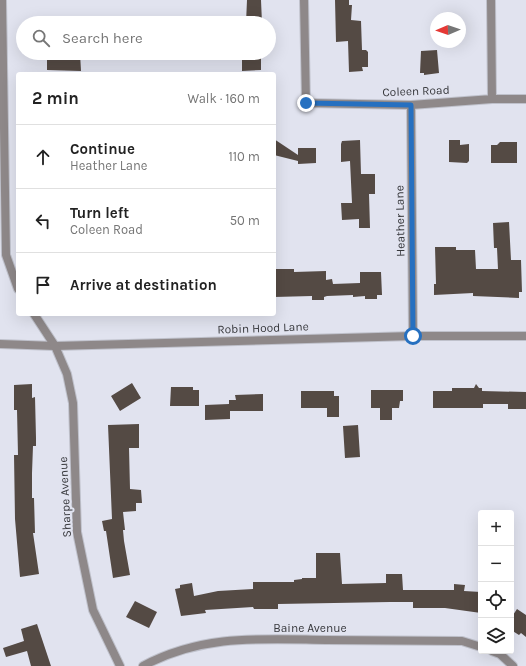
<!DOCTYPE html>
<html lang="en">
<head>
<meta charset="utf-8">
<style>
  :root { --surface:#fff; --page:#f6f6f6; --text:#222; --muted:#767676; --line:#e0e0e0 }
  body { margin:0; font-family:Karla,sans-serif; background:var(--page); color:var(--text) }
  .controls { position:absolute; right:12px; bottom:12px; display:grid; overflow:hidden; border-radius:4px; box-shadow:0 4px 16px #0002 }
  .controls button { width:36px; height:36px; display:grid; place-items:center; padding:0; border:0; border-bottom:1px solid var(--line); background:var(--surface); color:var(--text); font:20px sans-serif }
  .compass { position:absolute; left:430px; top:12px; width:36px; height:36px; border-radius:50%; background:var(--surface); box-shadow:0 4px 16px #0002; rotate:268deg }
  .stop { position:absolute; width:12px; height:12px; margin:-9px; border:3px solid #2670c0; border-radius:50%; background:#fff }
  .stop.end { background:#2670c0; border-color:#fff; box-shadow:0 1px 4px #0008 }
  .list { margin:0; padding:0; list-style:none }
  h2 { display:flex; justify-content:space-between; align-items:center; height:52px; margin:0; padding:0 16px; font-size:17px }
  h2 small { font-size:13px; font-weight:400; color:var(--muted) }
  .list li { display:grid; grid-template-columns:26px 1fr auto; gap:12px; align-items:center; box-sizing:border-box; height:64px; padding:0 16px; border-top:1px solid var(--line) }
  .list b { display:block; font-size:15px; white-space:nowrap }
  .list p { margin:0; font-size:13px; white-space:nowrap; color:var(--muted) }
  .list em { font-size:13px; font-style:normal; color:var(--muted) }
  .icon { flex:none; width:22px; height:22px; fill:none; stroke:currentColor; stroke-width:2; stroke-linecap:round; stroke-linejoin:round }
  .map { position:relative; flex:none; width:526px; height:666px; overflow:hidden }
  .search { position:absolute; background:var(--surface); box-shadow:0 4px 16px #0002; left:16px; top:16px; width:260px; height:44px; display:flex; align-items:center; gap:10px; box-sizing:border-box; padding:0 14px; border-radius:22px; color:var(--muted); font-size:15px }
  .panel { position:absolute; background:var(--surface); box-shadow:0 4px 16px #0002; left:16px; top:72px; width:260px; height:244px; border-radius:4px }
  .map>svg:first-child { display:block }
  .building { fill:#544a44 }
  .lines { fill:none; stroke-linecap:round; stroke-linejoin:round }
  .minor-casing { stroke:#bfc1cb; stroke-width:10 }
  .tertiary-casing { stroke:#bfc1cb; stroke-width:10 }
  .minor { stroke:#8e8889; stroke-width:8 }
  .tertiary { stroke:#8e8889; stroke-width:8 }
  .route { stroke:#2670c0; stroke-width:5 }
  .labels { text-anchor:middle; stroke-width:4; stroke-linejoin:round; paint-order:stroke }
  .street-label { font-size:12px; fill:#37383c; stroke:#e1e3ef }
</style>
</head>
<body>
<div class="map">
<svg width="526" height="666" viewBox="0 0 526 666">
  <rect width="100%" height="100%" fill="#e1e3ef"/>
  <!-- building -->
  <path class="building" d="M247,0H261L262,23H246Z
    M335,0H349V5H352L351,20L361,21L362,50H366L368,52V67H362L363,71L349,72L348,41L336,42Z
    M437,50L439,73L424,75V73H420L421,51Z
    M50,53H80L81,71L47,70V54Z
    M242,53H261V70L242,71Z
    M274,139L298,155V148H316V163L298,164V161L274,155Z
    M360,140L361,174H375V194H369L370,228H359V219L342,220L341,203H352L350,161L341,162V144L342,141Z
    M449,140H460V145L469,144V161L467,163L449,162Z
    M500,142H517V163H491V145H497Z
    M509,222L511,260H521L522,292H519V298L473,296V293L434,295V284H436L435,247H456V250H475L476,269H498L497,248H494L493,223Z
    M274,269H294V272L326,271V280L332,279L333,284L360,283V272H381L382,295H377V299H365V296L353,297V295L327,296L324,297V300H312V296L274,297Z
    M132,383L141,398L120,411L111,396Z
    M32,384V398L35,397L36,438V446H33L32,473V498H34L35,533H33L39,574L20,577L15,519L14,455H18L17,410H14V385Z
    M476,384L479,388H482V391L526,392V409H508V404H483V408H433V391H452V388H474Z
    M171,387H193V390H199V406H170Z
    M371,390H403V401H400L399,408H392V420H380V408H371Z
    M301,391H334V396H339V417H327V408H301Z
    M263,394V411H230V419L205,420V405L229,404V400H236L235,395Z
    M139,424V448H129L130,489L141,490L142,503H136V511L123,512L125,530H123L124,541L130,575L113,578L106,531H104L102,521L112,519L108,425Z
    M358,425L360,457L345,458L343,426Z
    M316,553H340L342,584L386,583V574H402L403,590H454V584L465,585L464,591L481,592V613L445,608H413V602H390L278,604V609H254L253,607L205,610L206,613L181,616L175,589L180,588V585L192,583L194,596L218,591L253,589V582H294V580L302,579V578H316Z
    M135,601L157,612L149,628L126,617Z
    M517,609L526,615V637L521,633L519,635L511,630V618Z
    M37,624L51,666H31L27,651L6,657L3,648L24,641L21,629Z"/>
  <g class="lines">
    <!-- minor casing -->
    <g class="minor-casing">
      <path id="minor" d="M304,0L306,103L411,105L492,99H526
        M491,0L492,99
        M411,105L413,336
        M0,344L55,346L413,336H526
        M492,651L500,654L513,666
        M143,666C203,634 260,639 326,640C371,640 417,641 462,641L481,647"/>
    </g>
    <!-- tertiary casing -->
    <g class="tertiary-casing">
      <path id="tertiary" d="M2,0L6,255L18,289
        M34,314L55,346L67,374L73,403L77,532L93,610L120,666"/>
    </g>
    <!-- minor -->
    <use href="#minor" class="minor"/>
    <!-- tertiary -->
    <use href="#tertiary" class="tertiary"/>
  </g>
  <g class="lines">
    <!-- route -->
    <path class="route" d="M306,103L411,105L413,336"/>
  </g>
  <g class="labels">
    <!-- street labels -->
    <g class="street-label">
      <text transform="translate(416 91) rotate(-2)" y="4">Coleen Road</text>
      <text transform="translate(400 221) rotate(-91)" y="4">Heather Lane</text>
      <text transform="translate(263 328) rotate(-2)" y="4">Robin Hood Lane</text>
      <text transform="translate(65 497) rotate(-93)" y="4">Sharpe Avenue</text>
      <text x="310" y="632">Baine Avenue</text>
    </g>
  </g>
</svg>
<div class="controls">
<button>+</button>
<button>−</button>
<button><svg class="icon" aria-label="locate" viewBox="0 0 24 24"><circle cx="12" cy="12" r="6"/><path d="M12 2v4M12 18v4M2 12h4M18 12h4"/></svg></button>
<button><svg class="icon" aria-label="layers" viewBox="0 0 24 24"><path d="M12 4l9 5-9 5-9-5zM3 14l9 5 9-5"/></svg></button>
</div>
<svg class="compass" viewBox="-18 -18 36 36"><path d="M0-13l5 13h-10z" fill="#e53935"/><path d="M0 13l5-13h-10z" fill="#767676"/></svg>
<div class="stop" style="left:413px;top:336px"></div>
<div class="stop end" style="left:306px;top:103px"></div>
<div class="search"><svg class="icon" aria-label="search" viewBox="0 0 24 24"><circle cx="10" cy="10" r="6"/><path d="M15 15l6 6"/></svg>Search here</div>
<section class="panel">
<h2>2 min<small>Walk · 160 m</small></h2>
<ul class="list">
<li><svg class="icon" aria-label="ahead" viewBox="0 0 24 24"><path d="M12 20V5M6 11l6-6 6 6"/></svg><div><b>Continue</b><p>Heather Lane</p></div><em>110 m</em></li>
<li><svg class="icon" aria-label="left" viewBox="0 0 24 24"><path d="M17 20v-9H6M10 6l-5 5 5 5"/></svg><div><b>Turn left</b><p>Coleen Road</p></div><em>50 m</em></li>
<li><svg class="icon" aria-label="arrive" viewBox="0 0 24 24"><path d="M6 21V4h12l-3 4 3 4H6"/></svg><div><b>Arrive at destination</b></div></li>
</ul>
</section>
</div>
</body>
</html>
